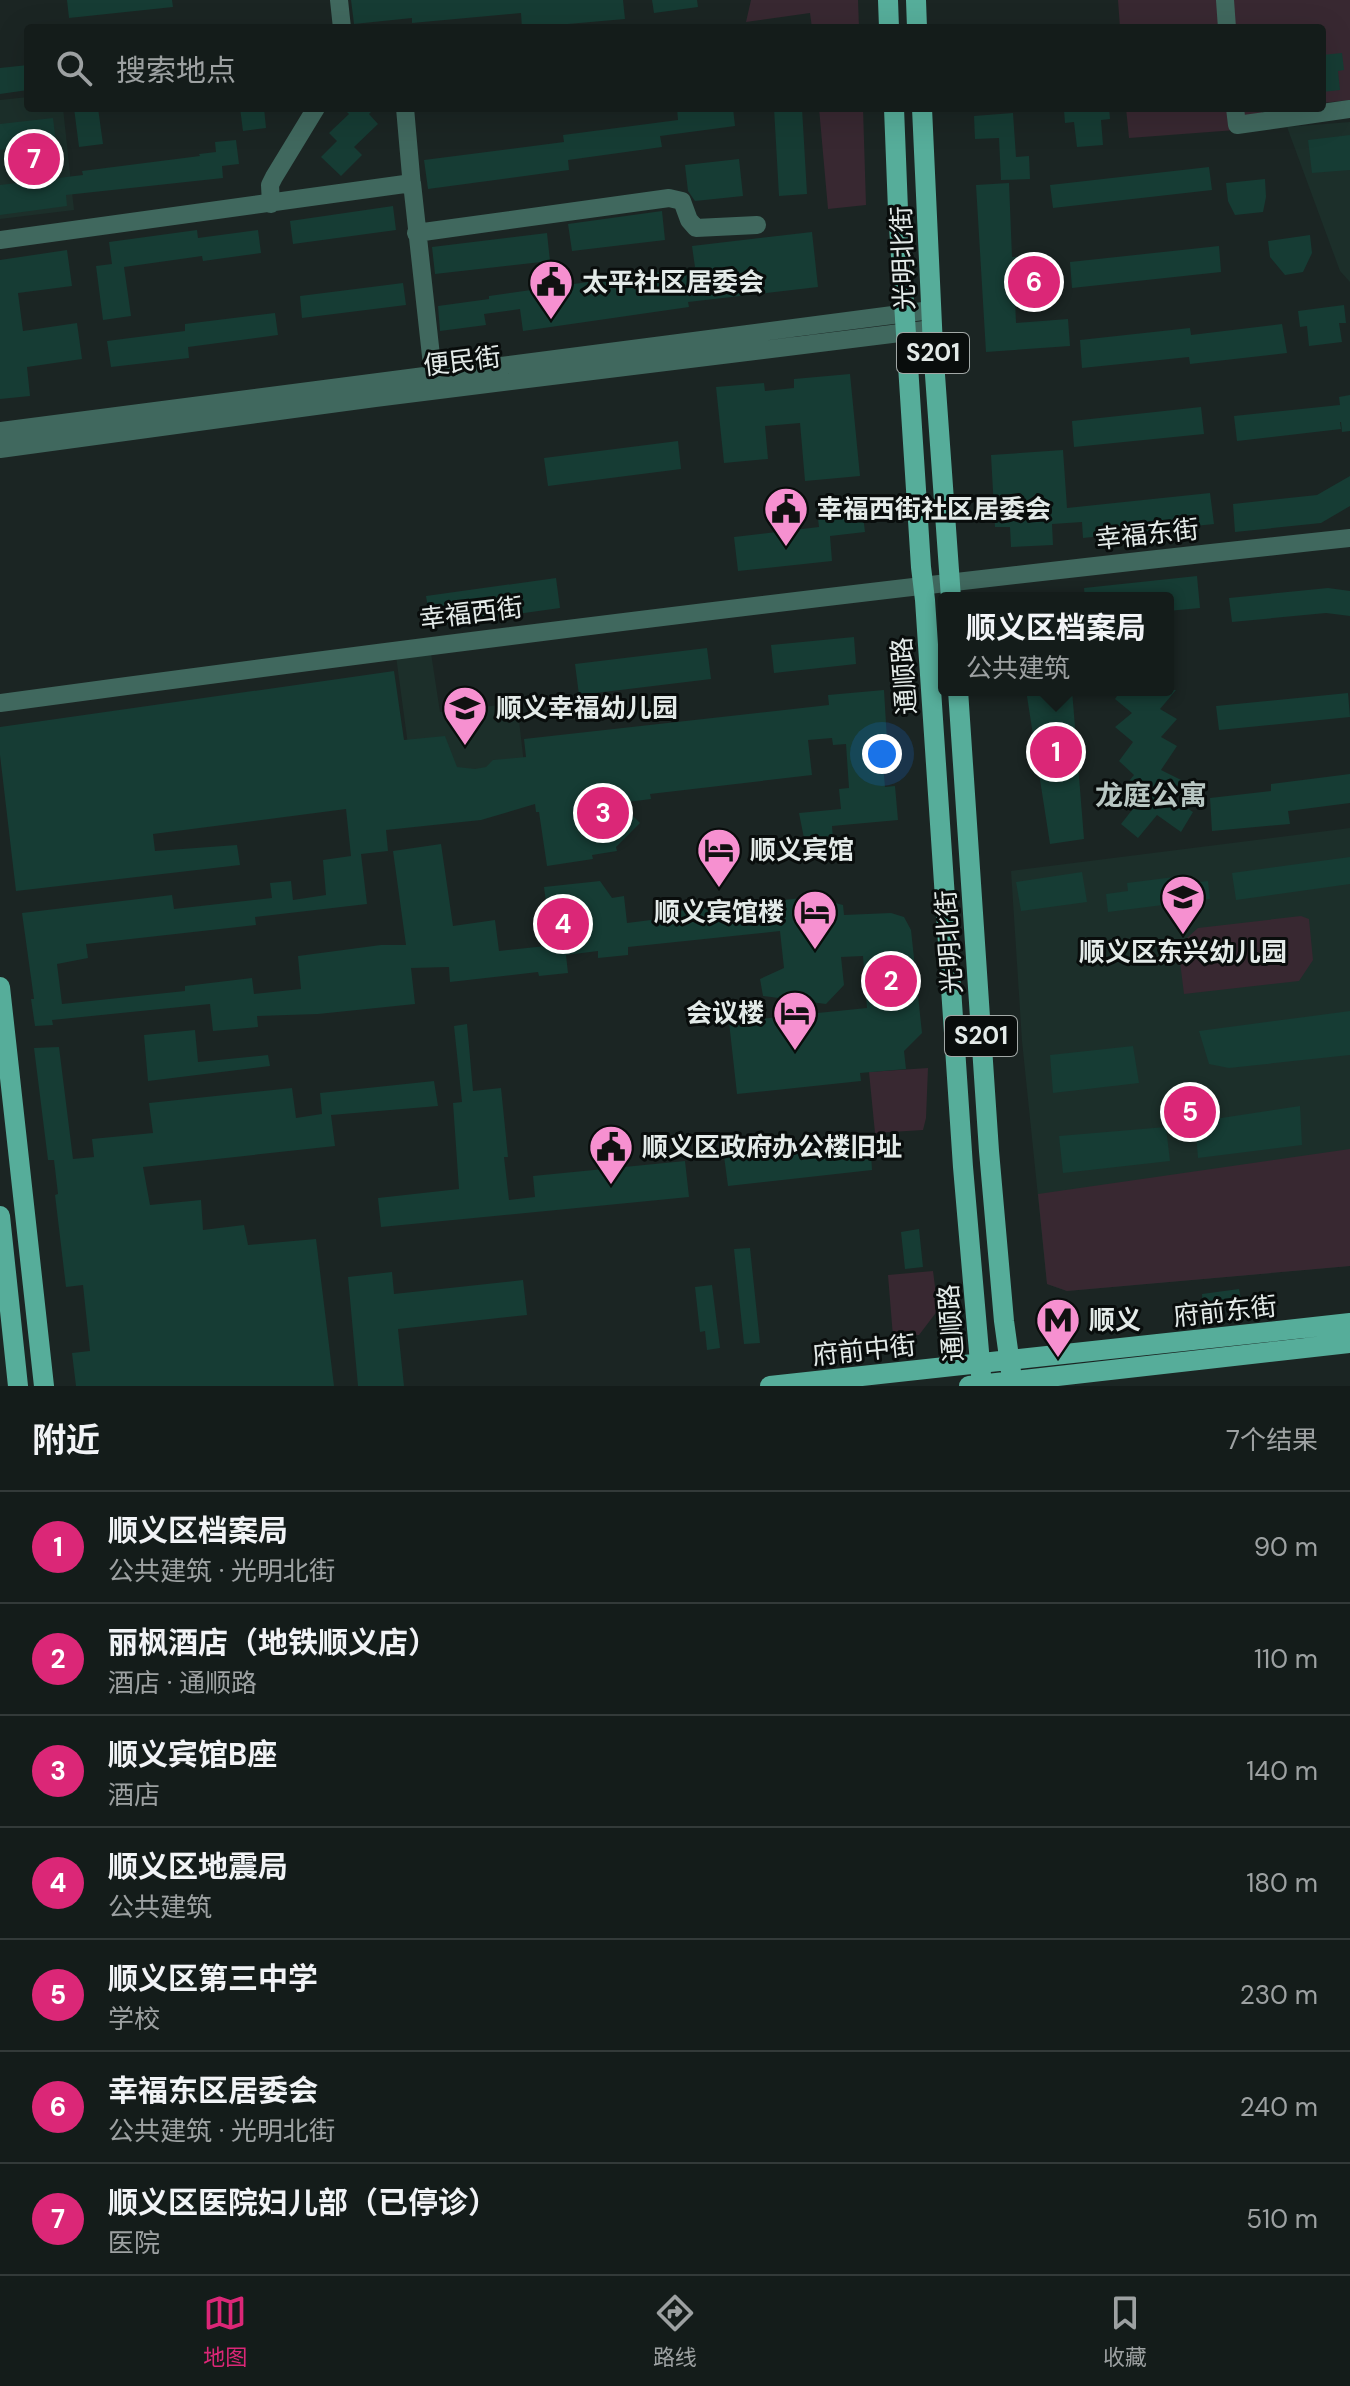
<!DOCTYPE html>
<html lang="zh">
<head>
<meta charset="utf-8">
<style>
  :root { --surface:#141c1a; --page:#1d2523; --text:#f1f3f6; --muted:#9da1a2; --line:#333a39; --accent:#db2777 }
  body { margin:0; font-family:"DM Sans","Noto Sans SC",sans-serif; background:var(--page); color:var(--text) }
  .you { position:absolute; left:882px; top:754px; width:28px; height:28px; margin:-20px; border:6px solid #fff; border-radius:50%; background:#1a73e8; box-shadow:0 0 0 12px #1a73e833 }
  .badge { display:grid; place-items:center; width:52px; height:52px; border-radius:50%; background:var(--accent); color:#fff; font-size:26px; font-weight:700 }
  .pin { position:absolute; translate:-50% -50%; border:4px solid #fff; box-shadow:0 2px 8px #0006 }
  .popup { position:absolute; left:938px; top:592px; width:236px; height:104px; box-sizing:border-box; display:grid; place-content:center; border-radius:8px; background:var(--surface); filter:drop-shadow(0 2px 6px #0005); font-size:26px; white-space:nowrap; color:var(--muted) }
  .popup b { font-size:30px; color:var(--text) }
  .popup::after { content:''; position:absolute; left:50%; top:100%; margin-left:-16px; border:16px solid transparent; border-top-color:var(--surface) }
  .list { margin:0; padding:0; list-style:none }
  h2 { display:flex; justify-content:space-between; align-items:center; height:104px; margin:0; padding:0 32px; font-size:34px }
  h2 small { font-size:26px; font-weight:400; color:var(--muted) }
  .list li { display:grid; grid-template-columns:52px 1fr auto; gap:24px; align-items:center; box-sizing:border-box; height:112px; padding:0 32px; border-top:2px solid var(--line) }
  .list b { display:block; font-size:30px; white-space:nowrap }
  .list p { margin:0; font-size:26px; white-space:nowrap; color:var(--muted) }
  .list em { font-size:26px; font-style:normal; color:var(--muted) }
  .icon { flex:none; width:44px; height:44px; fill:none; stroke:currentColor; stroke-width:2; stroke-linecap:round; stroke-linejoin:round }
  .map { position:relative; flex:none; width:1350px; height:1386px; overflow:hidden }
  .search { position:absolute; background:var(--surface); box-shadow:0 8px 32px #0002; left:24px; right:24px; top:24px; height:88px; display:flex; align-items:center; gap:20px; box-sizing:border-box; padding:0 28px; border-radius:8px; color:var(--muted); font-size:30px }
  .sheet { height:888px; background:var(--surface) }
  nav { display:flex; justify-content:space-around; align-items:center; box-sizing:border-box; height:112px; border-top:2px solid var(--line); background:var(--surface); font-size:22px; color:var(--muted) }
  nav a { display:grid; justify-items:center; gap:4px }
  nav .on { color:var(--accent) }
  .map>svg:first-child { display:block }
  .built { fill:#1c2f2a }
  .green { fill:#382831 }
  .building { fill:#163c34 }
  .lines { fill:none; stroke-linecap:round; stroke-linejoin:round }
  .minor { stroke:#40685e; stroke-width:18 }
  .major { stroke:#56ad9a; stroke-width:20 }
  .labels { text-anchor:middle; stroke-width:6; stroke-linejoin:round; paint-order:stroke }
  .shield { fill:#090d0c; stroke:#a2a8a6; stroke-width:2 }
  .shield-label { font-size:24px; font-weight:bold; fill:#e3eae8 }
  .street-label { font-size:26px; fill:#e3eae8; stroke:#090d0c }
  .poi-label { font-size:26px; font-weight:bold; fill:#e3eae8; stroke:#090d0c; text-anchor:start }
  .neighbourhood-label { font-size:28px; font-weight:bold; fill:#b8c6c2; stroke:#090d0c }
</style>
</head>
<body>
<div class="map">
<svg width="1350" height="1386" viewBox="0 0 1350 1386">
  <rect width="100%" height="100%" fill="#1b2523"/>
  <!-- built -->
  <path class="built" d="M28,97V108H63L74,210L0,219V100Z
    M1350,122V282L1340,271L1287,127Z
    M431,653L440,712L517,703L526,781L417,812L396,656Z
    M1350,828V1266L1067,1291L1047,1284L1022,1041L1011,871Z"/>
  <!-- green -->
  <path class="green" d="M751,0H858L859,28H812L810,13L746,22Z
    M1118,0H1350V100L1322,103V28H1120Z
    M819,108H863L866,205L828,209Z
    M1126,108H1287L1262,111L1263,128L1129,138Z
    M1301,916L1309,919L1313,960L1299,981L1184,994L1178,946L1198,928Z
    M928,1068L926,1118L923,1130L875,1133L869,1072Z
    M1350,1149V1266L1067,1291L1047,1284L1038,1194Z
    M933,1271L938,1310L919,1335L893,1337L888,1275Z"/>
  <!-- building -->
  <path class="building" d="M67,0H172L173,7L69,18Z
    M351,0H623L625,19L522,28L521,13L412,23V18L354,24Z
    M652,0H697L698,7L654,13Z
    M1342,53L1344,70L1338,71L1340,90L1322,92V55Z
    M28,65V90L0,94V68Z
    M74,108H98L103,144L79,147Z
    M240,108H264L266,128L243,131Z
    M343,108H375L369,114L378,124L354,147L362,155L341,176L321,157L337,141L329,133L349,114Z
    M677,108H733L735,126L660,136L662,147L568,160L569,170L428,189L424,160L564,142L563,135L678,120Z
    M774,108H802L807,194L779,196Z
    M1090,108H1109L1110,119L1101,120L1103,145L1077,147L1074,122L1065,123L1064,110Z
    M1013,113L1016,157L1029,156L1030,179L1001,180L999,138L975,139L974,116Z
    M53,118L56,143L0,150V124Z
    M1350,135V170L1312,173L1308,140Z
    M236,140L239,164L222,166L223,178L66,195L67,206L0,215V185L83,175L82,171L200,156L199,154L216,152L215,142Z
    M739,159L743,196L695,201L688,191L685,165Z
    M1209,167L1212,190L1053,208L1050,185Z
    M1265,179L1266,197L1263,212L1235,215L1228,201L1226,183Z
    M1009,183L1012,257L1046,256L1048,298L1015,300L1016,323L1068,319L1070,346L986,352L976,185Z
    M393,206L396,230L293,244L290,221Z
    M662,211L665,240L572,251L568,224Z
    M197,230L198,238L258,230L261,253L203,261L202,256L124,267L131,316L103,320L96,266L112,264L109,242Z
    M812,232L818,287L688,302L689,307L523,331L520,309L484,314L486,325L440,331L438,306L489,299V296L695,267L692,246Z
    M547,233L550,261L435,274L432,247Z
    M1310,235L1312,253L1303,272L1285,275L1270,257L1268,241Z
    M1219,246L1221,272L1072,288L1070,262Z
    M67,250L72,286L18,293L23,331L77,323L82,359L27,367L30,396L0,399V260Z
    M403,283L406,305L302,318L300,296Z
    M1344,305L1346,323H1339L1342,342L1309,346L1307,326L1300,327L1298,311Z
    M275,313L278,335L188,347L189,358L111,367L107,341L185,331V324Z
    M1282,324L1287,353L1190,364L1189,357L1082,368L1080,340L1190,328L1191,335Z
    M850,374L860,476L805,481L800,423L765,426L768,459L724,463L716,387L764,383L765,391L794,388V379Z
    M1350,395V431L1342,432L1341,422H1340L1341,429L1237,441L1234,416L1340,405L1339,397Z
    M1201,407L1204,434L1074,447L1072,421Z
    M678,441L681,469L548,486L544,458Z
    M1063,450L1067,508L1210,493L1214,524L1083,538L1082,522L1052,524L1053,545L1011,547L1010,527H995L991,455Z
    M1350,476V506L1321,523L1235,532L1233,504L1317,495Z
    M861,498L865,532L830,536L832,561L738,571L734,537L819,527L816,503Z
    M1197,576L1200,608L1168,611V598H1085L1084,588Z
    M556,578L560,608L431,626L426,596Z
    M1328,588L1350,591V616L1326,613L1232,622L1229,598Z
    M854,637L856,664L774,673L771,645Z
    M707,648L711,679L579,695L575,664Z
    M394,671L404,740L445,736L457,767L475,769L486,767L493,760L526,757L524,739L829,705L828,695L884,690L887,740H881L885,787L895,786L898,820L832,826L833,840L805,843L799,813L841,809L839,789L849,788L846,744L833,745L832,738L808,740L812,775L650,794L651,799L620,803L640,823L616,847L617,851L592,855L593,859L547,866L539,812H536L535,804L481,820L386,830L388,851L361,854L367,904L255,917L256,925L86,944L88,958L57,964L62,1004L185,991V986L252,978L254,994L301,989L298,956L381,945H406L393,851L441,844L453,926L495,920L499,951L546,946L542,903L546,902L544,887L600,881L612,898L624,896L627,923L659,919L658,913L812,897L843,905L844,915L891,913L904,917L911,930L922,1033L904,1051L906,1069L860,1073L861,1081L737,1094L729,1022L867,1008L863,956L841,957L844,985L826,1004L763,996L760,979L784,968L780,931L628,947V955L598,958V951L566,955L568,973L539,976L538,972L450,982L449,967L411,968L415,1004L318,1014L257,1016L258,1027L213,1031L210,1004L52,1020L53,1025L35,1026L31,999H34L22,913L172,895L174,909L272,898L270,883L291,881L293,900L326,895L323,860L351,856L346,809L153,834L155,851L237,845L240,865L16,891L0,755V727Z
    M1026,690H1072L1084,839L1050,844Z
    M1121,690H1176L1160,709L1177,719L1161,737L1177,746L1161,770L1181,780L1170,797L1193,812L1181,832L1157,815L1138,838L1121,824L1136,805L1121,791L1134,775L1119,761L1133,742L1115,727L1132,713L1115,699Z
    M1348,693L1350,717L1219,730L1216,706Z
    M1350,774V803L1288,811L1290,824L1212,831L1210,798L1271,791V784Z
    M1350,857V884L1236,900L1232,873Z
    M1082,872L1087,902L1021,911L1016,882Z
    M1190,875L1191,883L1208,881L1210,899L1108,912L1106,894L1128,891L1127,883Z
    M1350,1011V1055L1229,1068L1209,1064L1199,1031Z
    M467,1024L473,1091L501,1088L508,1157H504L509,1200L535,1197L533,1176L685,1161L689,1197L381,1227L378,1198L459,1189L453,1103L462,1102L454,1026Z
    M195,1030L198,1062L268,1055L270,1066L148,1081L144,1035Z
    M1133,1046L1139,1083L1053,1093L1050,1055Z
    M59,1047L73,1159L94,1157L92,1139L153,1133L149,1103L292,1088L296,1118L322,1114L320,1093L434,1081L438,1106L331,1115L335,1146L143,1167L150,1205L201,1200L203,1230L244,1225L248,1245L316,1239L334,1386H76L72,1353L90,1351L83,1285L66,1287L55,1195L58,1194L54,1160H48L34,1048Z
    M1300,1106L1302,1145L1198,1158L1195,1122Z
    M1166,1127L1170,1161L1063,1173L1059,1136Z
    M870,1140L872,1170L728,1186L724,1156Z
    M919,1229L923,1267L905,1269L901,1232Z
    M750,1248L760,1343L744,1344L734,1249Z
    M392,1272L394,1294L523,1280L527,1315L398,1329L404,1386H358L348,1277Z
    M712,1285L720,1348L707,1350L705,1331L700,1332L695,1287Z
    M1239,1289L1242,1304L1203,1308L1202,1294Z"/>
  <g class="lines">
    <!-- minor -->
    <path class="minor" d="M339,0L342,28
      M1225,0L1227,28
      M405,108L412,187
      M1235,108L1237,125L1350,109
      M271,204L270,185L274,177L316,108
      M416,233L669,198L682,201L689,220L696,228L757,225
      M0,240L412,183L433,374
      M0,431L931,310
      M0,449L375,398L932,329
      M0,703C449,642 899,586 1350,538"/>
    <!-- major -->
    <path class="major" d="M888,0L889,28
      M916,0L917,28
      M894,108L898,210L921,567L925,600L963,1167L982,1386
      M922,108L933,347L951,598
      M958,690L989,1151L1004,1321L1013,1386
      M0,987L44,1386
      M0,1216L18,1386
      M770,1386L1350,1323
      M969,1386L1350,1343"/>
  </g>
  <!-- icons -->
  <defs>
    <g id="civic-pin" transform="scale(2.3)"><path d="M0 17L-7.5 6A9.5 9.5 0 1 1 7.5 6Z" fill="#f690d0" stroke="#090d0c"/><path d="M-.6-6.5H3V-4.5H.6V-3L4-1V1h2V6H-6V1h2V-1L-.6-3ZM-1.2 2.5V6h2.4V2.5Z" fill="#111"/></g>
    <g id="school-pin" transform="scale(2.3)"><path d="M0 17L-7.5 6A9.5 9.5 0 1 1 7.5 6Z" fill="#f690d0" stroke="#090d0c"/><path d="M0-5L7-2L0 1L-7-2ZM-4 1L0 2.5L4 1V4Q0 6-4 4Z" fill="#111"/></g>
    <g id="hotel-pin" transform="scale(2.3)"><path d="M0 17L-7.5 6A9.5 9.5 0 1 1 7.5 6Z" fill="#f690d0" stroke="#090d0c"/><path d="M-6-4.5h1.5V1H6V5H4.5V3h-9V5H-6ZM-4 0a1.8 1.8 0 1 1 3.6 0ZM.5 0V-2.5h3Q6-2.5 6 0Z" fill="#111"/></g>
    <g id="metro-pin" transform="scale(2.3)"><path d="M0 17L-7.5 6A9.5 9.5 0 1 1 7.5 6Z" fill="#f690d0" stroke="#090d0c"/><path d="M-5.5 5V-5H-3L0 0L3-5H5.5V5H3V-.5L0 4L-3-.5V5Z" fill="#111"/></g>
  </defs>
  <g fill-rule="evenodd">
    <use href="#civic-pin" x="551" y="282"/>
    <use href="#civic-pin" x="786" y="509"/>
    <use href="#school-pin" x="465" y="708"/>
    <use href="#hotel-pin" x="719" y="850"/>
    <use href="#school-pin" x="1183" y="897"/>
    <use href="#hotel-pin" x="815" y="912"/>
    <use href="#hotel-pin" x="795" y="1013"/>
    <use href="#civic-pin" x="611" y="1147"/>
    <use href="#metro-pin" x="1058" y="1320"/>
  </g>
  <g class="labels">
    <!-- shield labels -->
    <g class="shield">
      <rect x="897" y="333" width="72" height="40" rx="6"/>
      <rect x="945" y="1016" width="72" height="40" rx="6"/>
    </g>
    <g class="shield-label">
      <text x="933" y="361">S201</text>
      <text x="981" y="1044">S201</text>
    </g>
    <!-- street labels -->
    <g class="street-label">
      <text transform="translate(903 258) rotate(-92)" y="9">光明北街</text>
      <text transform="translate(462 361) rotate(-7)" y="9">便民街</text>
      <text transform="translate(1147 534) rotate(-6)" y="9">幸福东街</text>
      <text transform="translate(471 613) rotate(-7)" y="9">幸福西街</text>
      <text transform="translate(904 676) rotate(-94)" y="9">通顺路</text>
      <text transform="translate(949 942) rotate(-94)" y="9">光明北街</text>
      <text transform="translate(1225 1311) rotate(-6)" y="9">府前东街</text>
      <text transform="translate(951 1323) rotate(-94)" y="9">通顺路</text>
      <text transform="translate(864 1350) rotate(-6)" y="9">府前中街</text>
    </g>
    <!-- poi labels -->
    <g class="poi-label">
      <text x="582" y="291">太平社区居委会</text>
      <text x="817" y="518">幸福西街社区居委会</text>
      <text x="496" y="717">顺义幸福幼儿园</text>
      <text x="750" y="859">顺义宾馆</text>
      <text x="784" y="921" text-anchor="end">顺义宾馆楼</text>
      <text x="1183" y="961" text-anchor="middle">顺义区东兴幼儿园</text>
      <text x="764" y="1022" text-anchor="end">会议楼</text>
      <text x="642" y="1156">顺义区政府办公楼旧址</text>
      <text x="1089" y="1329">顺义</text>
    </g>
    <!-- neighbourhood labels -->
    <g class="neighbourhood-label">
      <text x="1151" y="805">龙庭公寓</text>
    </g>
  </g>
</svg>
<div class="you"></div>
<div class="pin badge" style="left:1056px;top:752px">1</div>
<div class="popup"><b>顺义区档案局</b>公共建筑</div>
<div class="pin badge" style="left:891px;top:981px">2</div>
<div class="pin badge" style="left:603px;top:813px">3</div>
<div class="pin badge" style="left:563px;top:924px">4</div>
<div class="pin badge" style="left:1190px;top:1112px">5</div>
<div class="pin badge" style="left:1034px;top:282px">6</div>
<div class="pin badge" style="left:34px;top:159px">7</div>
<div class="search"><svg class="icon" aria-label="search" viewBox="0 0 24 24"><circle cx="10" cy="10" r="6"/><path d="M15 15l6 6"/></svg>搜索地点</div>
</div>
<section class="sheet">
<h2>附近<small>7个结果</small></h2>
<ul class="list">
<li><span class="badge">1</span><div><b>顺义区档案局</b><p>公共建筑 · 光明北街</p></div><em>90 m</em></li>
<li><span class="badge">2</span><div><b>丽枫酒店（地铁顺义店）</b><p>酒店 · 通顺路</p></div><em>110 m</em></li>
<li><span class="badge">3</span><div><b>顺义宾馆B座</b><p>酒店</p></div><em>140 m</em></li>
<li><span class="badge">4</span><div><b>顺义区地震局</b><p>公共建筑</p></div><em>180 m</em></li>
<li><span class="badge">5</span><div><b>顺义区第三中学</b><p>学校</p></div><em>230 m</em></li>
<li><span class="badge">6</span><div><b>幸福东区居委会</b><p>公共建筑 · 光明北街</p></div><em>240 m</em></li>
<li><span class="badge">7</span><div><b>顺义区医院妇儿部（已停诊）</b><p>医院</p></div><em>510 m</em></li>
</ul>
</section>
<nav>
<a class="on"><svg class="icon" aria-label="map" viewBox="0 0 24 24"><path d="M3 6l6-2 6 2 6-2v14l-6 2-6-2-6 2zM9 4v14M15 6v14"/></svg>地图</a>
<a><svg class="icon" aria-label="directions" viewBox="0 0 24 24"><path d="M12 3l9 9-9 9-9-9zM9 14v-3h6M13 9l2 2-2 2"/></svg>路线</a>
<a><svg class="icon" aria-label="saved" viewBox="0 0 24 24"><path d="M7 4h10v16l-5-4-5 4z"/></svg>收藏</a>
</nav>
</body>
</html>
